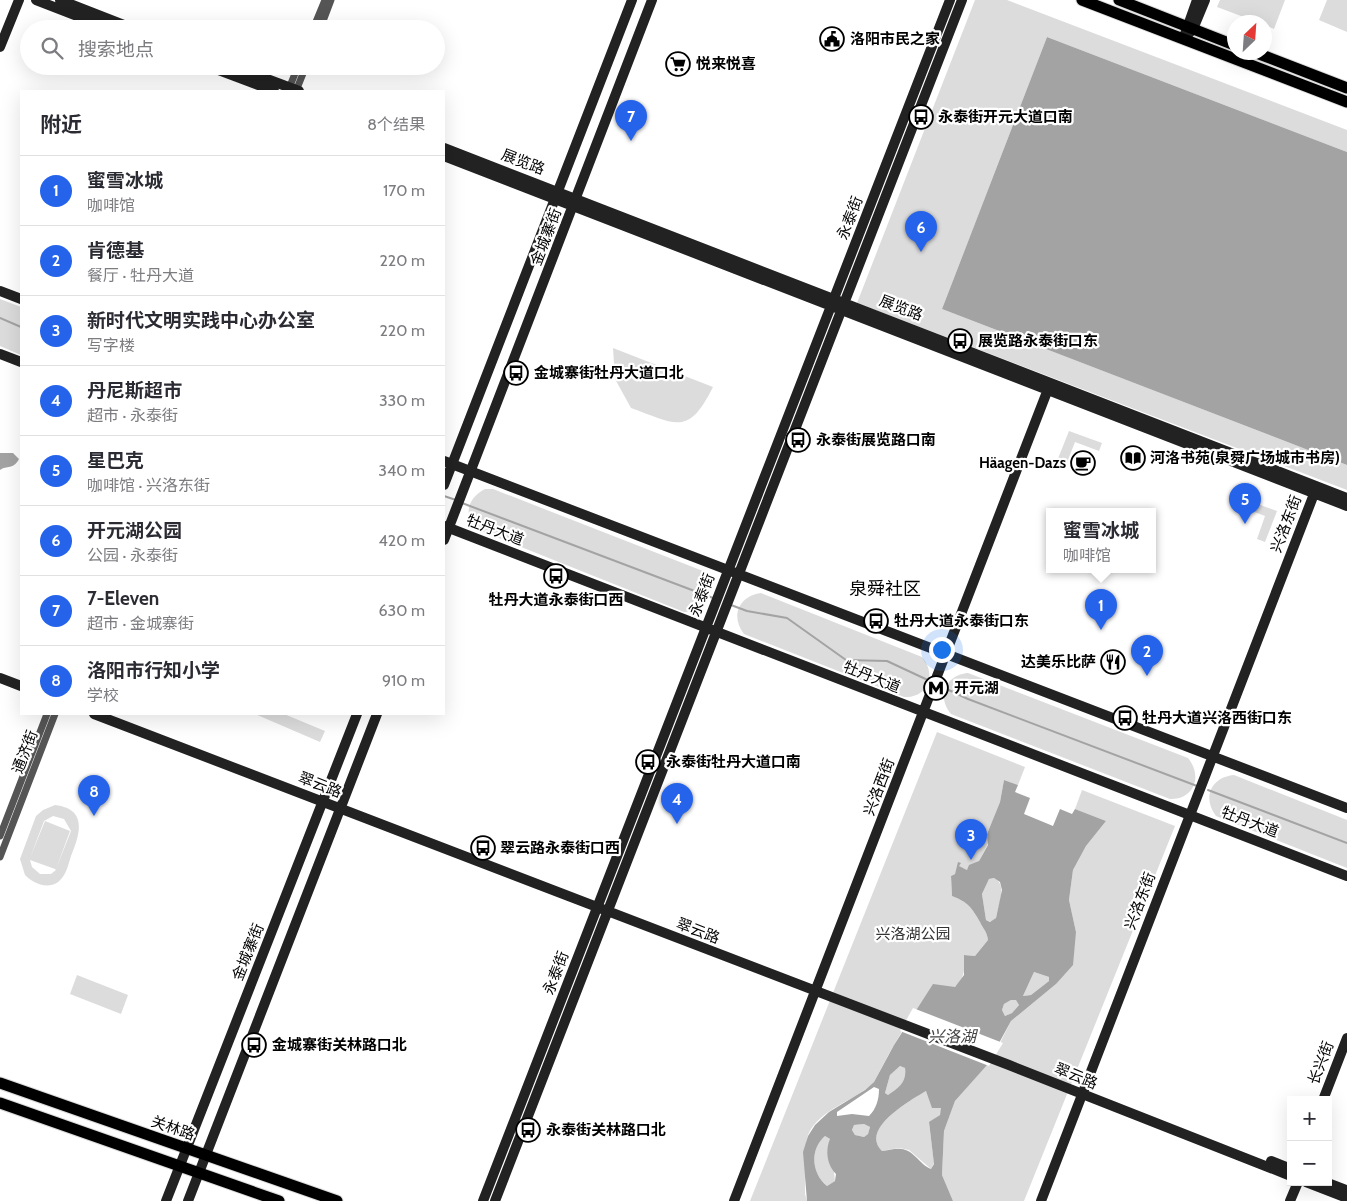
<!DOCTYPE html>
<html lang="zh">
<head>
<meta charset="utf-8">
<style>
  :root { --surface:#fff; --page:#f2f2f3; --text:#2b2b33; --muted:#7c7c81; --line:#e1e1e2; --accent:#2563eb }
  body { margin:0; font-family:Cabin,"Noto Sans SC",sans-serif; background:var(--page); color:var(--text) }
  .controls { position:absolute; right:15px; bottom:15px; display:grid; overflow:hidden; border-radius:0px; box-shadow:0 5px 20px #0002 }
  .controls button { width:45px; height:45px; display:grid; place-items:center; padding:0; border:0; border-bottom:1px solid var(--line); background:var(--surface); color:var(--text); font:25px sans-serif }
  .compass { position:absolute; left:1227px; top:15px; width:45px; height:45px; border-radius:50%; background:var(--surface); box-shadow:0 5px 20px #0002; rotate:25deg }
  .you { position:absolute; left:941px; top:649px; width:18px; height:18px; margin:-12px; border:4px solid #fff; border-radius:50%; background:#1a73e8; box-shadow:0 0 0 8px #1a73e833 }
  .badge { display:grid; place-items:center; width:32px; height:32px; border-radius:50%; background:var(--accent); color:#fff; font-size:16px; font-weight:700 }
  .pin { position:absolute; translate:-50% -41px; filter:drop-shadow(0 1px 2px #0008) }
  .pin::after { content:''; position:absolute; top:26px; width:18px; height:15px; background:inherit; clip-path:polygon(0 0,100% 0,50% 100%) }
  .popup { position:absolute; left:1046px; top:508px; width:110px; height:65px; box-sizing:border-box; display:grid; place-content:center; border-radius:0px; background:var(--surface); filter:drop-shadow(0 1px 4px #0005); font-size:16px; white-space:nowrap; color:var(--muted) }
  .popup b { font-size:19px; color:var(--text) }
  .popup::after { content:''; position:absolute; left:50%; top:100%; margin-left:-10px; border:10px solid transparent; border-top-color:var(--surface) }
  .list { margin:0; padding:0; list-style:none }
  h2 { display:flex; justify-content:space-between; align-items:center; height:65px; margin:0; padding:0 20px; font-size:21px }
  h2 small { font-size:16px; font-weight:400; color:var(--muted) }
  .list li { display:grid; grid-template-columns:32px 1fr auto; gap:15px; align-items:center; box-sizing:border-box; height:70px; padding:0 20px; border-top:1px solid var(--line) }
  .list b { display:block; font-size:19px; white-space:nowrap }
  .list p { margin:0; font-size:16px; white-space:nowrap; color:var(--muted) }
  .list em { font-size:16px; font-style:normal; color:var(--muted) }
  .icon { flex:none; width:28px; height:28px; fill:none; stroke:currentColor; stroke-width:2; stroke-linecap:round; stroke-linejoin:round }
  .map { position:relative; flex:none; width:1347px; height:1201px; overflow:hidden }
  .search { position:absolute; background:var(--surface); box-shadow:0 5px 20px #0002; left:20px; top:20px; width:425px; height:55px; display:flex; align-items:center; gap:12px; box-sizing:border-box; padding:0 18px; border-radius:28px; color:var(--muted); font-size:19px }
  .panel { position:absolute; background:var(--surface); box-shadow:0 5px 20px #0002; left:20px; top:90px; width:425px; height:625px; border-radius:0px }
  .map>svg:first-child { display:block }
  .green { fill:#dcdcdc; fill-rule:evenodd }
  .water { fill:#a3a3a3; fill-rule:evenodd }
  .pier { fill:#fff }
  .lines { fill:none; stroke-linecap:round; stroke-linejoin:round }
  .stream { stroke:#a3a3a3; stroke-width:2 }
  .primary-casing { stroke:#dbdbdb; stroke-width:13 }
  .street { stroke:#555; stroke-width:7 }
  .secondary { stroke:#222; stroke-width:10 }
  .primary { stroke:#000; stroke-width:11 }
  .labels { text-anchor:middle; stroke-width:4.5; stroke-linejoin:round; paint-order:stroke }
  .poi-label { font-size:15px; font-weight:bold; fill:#000; stroke:#fff; text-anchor:start }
  .street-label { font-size:15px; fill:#000; stroke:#fff }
  .park-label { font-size:15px; fill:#333; stroke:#fff }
  .water-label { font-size:16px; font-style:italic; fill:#444; stroke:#fff }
  .quarter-label { font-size:18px; fill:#000; stroke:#fff }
</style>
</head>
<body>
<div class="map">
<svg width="1347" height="1201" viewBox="0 0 1347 1201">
  <rect width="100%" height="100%" fill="#fff"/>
  <!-- green -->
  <path class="green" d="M975,0H1007L1347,130V152L1047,37L942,309L1347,465V490L857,303Z
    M1220,0H1285L1274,29L1265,25L1264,22H1257L1217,7Z
    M1327,0H1347V32L1319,20Z
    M0,299L21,307V355L0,346Z
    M613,348L713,387C688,437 676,424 631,408L615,379Z
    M1069,431L1102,443L1099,451L1075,442L1066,465L1057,461Z
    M485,489H493L703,571C718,589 708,612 684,612L476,529C463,514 468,498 485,489Z
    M1244,499L1277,511L1265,542L1257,539L1265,516L1241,507Z
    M761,593L922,657C937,674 928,698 904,697L744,634C730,616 739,596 761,593Z
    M968,673L1188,758C1203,776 1194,800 1170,799L951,714C936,696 946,675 968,673Z
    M255,714H284L325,731L320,742Z
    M937,732L1025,767L1018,785L1004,780L1000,802L987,834L989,842L979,861L967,870L958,866L955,874L951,876L952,896C968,902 972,908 980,922C983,929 987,931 988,940L975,956L964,955C965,969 965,977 955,987C920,986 889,1055 874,1082C855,1101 819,1109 808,1135C804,1146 805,1181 805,1194L807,1201H750Z
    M1234,775L1347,820V868L1216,816C1202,798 1211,777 1234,775Z
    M1082,790L1175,826L1024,1201H953L942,1175L944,1131L955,1101L976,1077L1000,1043L1011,1021L1056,984L1076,932L1069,900L1073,870L1086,846L1106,821L1075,809Z
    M55,805C88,809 80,834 71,856C69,862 67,872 62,878C52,891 35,885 25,875L20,859L36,816L43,810ZM53,816L64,819L71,831L56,869L70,831L45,821L30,858L44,821ZM30,860L55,869L56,870L51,874H40L32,867Z
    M994,878C1008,884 998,906 996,918L991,922L986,920L982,894L989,879Z
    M1034,972L1049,977V981L1031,995L1023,996Z
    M77,975L128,995L121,1014L70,994Z
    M1011,1000H1017L1019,1005L1012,1013L1005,1016L1002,1010L1004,1004Z
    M900,1066L905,1068C908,1082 899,1088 888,1095L885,1093L890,1075Z
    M926,1091L942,1107L940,1115L929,1123L934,1163L931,1169L909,1150L899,1148L882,1151C859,1129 911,1100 926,1091Z
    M864,1124L870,1127L868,1134L864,1137L855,1135L852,1130L854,1125Z
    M825,1136L830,1139L835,1181L827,1186C812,1174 809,1150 825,1136Z"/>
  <!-- water -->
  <path class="water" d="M1047,37L1347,152V465L942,309Z
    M0,453H13L19,459C13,470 7,465 0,470Z
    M1004,780L1018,785L1015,792L1030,798L1024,814L1053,826L1060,809L1072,814L1075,809L1106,821L1086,846L1073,870L1069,900L1076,932L1073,965L1056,984L1011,1021L987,1065L955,1101L944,1131L942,1175L953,1201H807L803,1152L808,1136L815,1125L829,1112L865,1090L874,1082L894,1045L933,984L955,987L964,975V955L975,956L988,940C987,931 983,929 980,922C972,908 968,902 952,896L951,876L955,874L958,862L961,863L959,866L967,870L969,865L979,861L988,845L987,834L1000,802ZM994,878L1000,882L1002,890L996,918L990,922L986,920L982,894L989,879ZM1034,972L1049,977V981L1031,995L1023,996ZM1011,1000H1016L1019,1005L1012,1013L1005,1016L1002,1010L1004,1004ZM900,1066L905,1068C907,1082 899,1088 888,1095L885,1093L890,1075ZM874,1087L879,1089C879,1100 876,1109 869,1116L852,1114L837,1116V1112ZM926,1091L932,1108H941L940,1115L929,1122L934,1164L931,1169C919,1164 914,1150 901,1149C895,1148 888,1151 882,1151C859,1129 911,1100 926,1091ZM864,1124L870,1127L868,1134L864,1137L855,1135L852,1130L854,1125ZM825,1136L830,1139C825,1151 827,1165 836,1174L835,1181L827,1186C812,1174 809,1150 825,1136Z"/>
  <!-- pier -->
  <path class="pier" d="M913,1008L1003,1043L989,1066L900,1031Z"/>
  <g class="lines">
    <!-- stream -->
    <path class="stream" d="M0,318L21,327
      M444,496L456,500
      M462,503L713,598
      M731,605L747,611L787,618L846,660L887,661L932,682
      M938,685L968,699L1197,786
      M1208,790L1347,843"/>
    <!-- primary casing -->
    <g class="primary-casing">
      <path id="primary" d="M1082,0L1347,102
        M1119,0L1234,45
        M1254,52L1347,88
        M0,1083L337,1201
        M0,1103L279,1201"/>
    </g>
    <!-- street -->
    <path class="street" d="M313,29L325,0
      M320,29L331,0
      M288,91L298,66
      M296,91L306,66
      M0,836L47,714
      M0,857L55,714"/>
    <!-- secondary -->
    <path class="secondary" d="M36,0L111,29
      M60,0L134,29
      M1185,34L1197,0
      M1184,39L1193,29L1205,0
      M0,47L19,0
      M208,66L274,91
      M232,66L299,91
      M444,148L1347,498
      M444,156L1347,506
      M0,291L21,299
      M0,354L21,362
      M444,461L1347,808
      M444,485L632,0
      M444,526L1347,876
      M444,540L652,0
      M0,678L21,686
      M94,714L1009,1065L1291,1176
      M1323,1100L1347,1038
      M1271,1161L1291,1169
      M1306,1182L1347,1198
      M1325,1182L1346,1190
      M166,1201L357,714
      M188,1201L377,714
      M483,1201L950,0
      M495,1201L962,0
      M734,1201L1050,384
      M1041,1201L1314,494L1318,488
      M1290,1201L1298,1182"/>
    <!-- primary -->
    <use href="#primary" class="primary"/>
  </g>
  <!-- icons -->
  <defs>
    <g id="civic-ring" transform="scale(1.25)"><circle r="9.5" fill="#fff" stroke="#000" stroke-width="1.5"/><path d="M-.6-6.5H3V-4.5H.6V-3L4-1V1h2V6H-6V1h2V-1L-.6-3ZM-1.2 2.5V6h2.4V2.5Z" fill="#000"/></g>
    <g id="supermarket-ring" transform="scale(1.25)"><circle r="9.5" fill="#fff" stroke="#000" stroke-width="1.5"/><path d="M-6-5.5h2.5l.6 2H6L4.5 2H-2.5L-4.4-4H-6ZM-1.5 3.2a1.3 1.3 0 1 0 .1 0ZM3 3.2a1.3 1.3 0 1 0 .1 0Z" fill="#000"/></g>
    <g id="bus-ring" transform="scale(1.25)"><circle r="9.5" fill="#fff" stroke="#000" stroke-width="1.5"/><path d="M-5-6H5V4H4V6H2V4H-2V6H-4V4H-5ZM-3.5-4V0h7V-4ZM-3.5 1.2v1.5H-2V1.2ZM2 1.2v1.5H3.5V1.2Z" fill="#000"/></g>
    <g id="library-ring" transform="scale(1.25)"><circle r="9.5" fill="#fff" stroke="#000" stroke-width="1.5"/><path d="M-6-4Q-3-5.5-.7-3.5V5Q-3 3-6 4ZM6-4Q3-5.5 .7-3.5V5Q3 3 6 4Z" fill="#000"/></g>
    <g id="cafe-ring" transform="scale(1.25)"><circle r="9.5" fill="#fff" stroke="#000" stroke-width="1.5"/><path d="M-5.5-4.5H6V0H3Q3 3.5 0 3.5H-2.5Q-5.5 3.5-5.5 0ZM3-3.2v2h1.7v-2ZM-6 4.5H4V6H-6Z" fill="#000"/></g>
    <g id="restaurant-ring" transform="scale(1.25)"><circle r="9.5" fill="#fff" stroke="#000" stroke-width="1.5"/><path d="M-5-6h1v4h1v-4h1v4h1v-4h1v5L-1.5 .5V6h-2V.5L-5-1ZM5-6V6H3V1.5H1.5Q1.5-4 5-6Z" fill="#000"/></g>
    <g id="metro-ring" transform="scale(1.25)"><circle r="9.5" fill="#fff" stroke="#000" stroke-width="1.5"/><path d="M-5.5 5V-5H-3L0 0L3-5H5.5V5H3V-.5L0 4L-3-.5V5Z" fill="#000"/></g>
  </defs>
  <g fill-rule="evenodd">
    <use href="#civic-ring" x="832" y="39"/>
    <use href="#supermarket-ring" x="678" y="64"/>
    <use href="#bus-ring" x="921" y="117"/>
    <use href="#bus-ring" x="960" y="341"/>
    <use href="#bus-ring" x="516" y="373"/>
    <use href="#bus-ring" x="798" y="440"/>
    <use href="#library-ring" x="1133" y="458"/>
    <use href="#cafe-ring" x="1083" y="463"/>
    <use href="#bus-ring" x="556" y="576"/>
    <use href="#bus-ring" x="876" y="621"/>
    <use href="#restaurant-ring" x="1113" y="662"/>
    <use href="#metro-ring" x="936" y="688"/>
    <use href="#bus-ring" x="1125" y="718"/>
    <use href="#bus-ring" x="648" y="762"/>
    <use href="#bus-ring" x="483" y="848"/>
    <use href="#bus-ring" x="254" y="1045"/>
    <use href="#bus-ring" x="528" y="1130"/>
  </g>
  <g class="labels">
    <!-- poi labels -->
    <g class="poi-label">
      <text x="850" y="44">洛阳市民之家</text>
      <text x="696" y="69">悦来悦喜</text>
      <text x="938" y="122">永泰街开元大道口南</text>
      <text x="978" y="346">展览路永泰街口东</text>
      <text x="534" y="378">金城寨街牡丹大道口北</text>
      <text x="816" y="445">永泰街展览路口南</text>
      <text x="1150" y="463">河洛书苑(泉舜广场城市书房)</text>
      <text x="1066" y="468" text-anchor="end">Häagen-Dazs</text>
      <text x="556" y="605" text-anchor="middle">牡丹大道永泰街口西</text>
      <text x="894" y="626">牡丹大道永泰街口东</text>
      <text x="1096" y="667" text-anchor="end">达美乐比萨</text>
      <text x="954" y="693">开元湖</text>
      <text x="1142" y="723">牡丹大道兴洛西街口东</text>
      <text x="666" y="767">永泰街牡丹大道口南</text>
      <text x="500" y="853">翠云路永泰街口西</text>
      <text x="272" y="1050">金城寨街关林路口北</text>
      <text x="546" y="1135">永泰街关林路口北</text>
    </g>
    <!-- street labels -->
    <g class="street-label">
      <text transform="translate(523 162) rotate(21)" y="5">展览路</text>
      <text transform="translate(850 218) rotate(-69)" y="5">永泰街</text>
      <text transform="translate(546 237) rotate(-69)" y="5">金城寨街</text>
      <text transform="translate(901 308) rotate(21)" y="5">展览路</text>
      <text transform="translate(1286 524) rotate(-69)" y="5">兴洛东街</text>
      <text transform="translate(495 530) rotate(21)" y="5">牡丹大道</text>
      <text transform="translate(702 595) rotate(-69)" y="5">永泰街</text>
      <text transform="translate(872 677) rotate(22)" y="5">牡丹大道</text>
      <text transform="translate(25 752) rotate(-69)" y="5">通济街</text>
      <text transform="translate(320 785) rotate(21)" y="5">翠云路</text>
      <text transform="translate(879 787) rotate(-69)" y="5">兴洛西街</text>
      <text transform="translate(1250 822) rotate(21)" y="5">牡丹大道</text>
      <text transform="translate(1140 901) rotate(-69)" y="5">兴洛东街</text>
      <text transform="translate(698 931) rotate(21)" y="5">翠云路</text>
      <text transform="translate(248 952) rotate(-68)" y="5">金城寨街</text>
      <text transform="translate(556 973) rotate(-69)" y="5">永泰街</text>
      <text transform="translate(1321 1063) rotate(-69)" y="5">长兴街</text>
      <text transform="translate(1076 1076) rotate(22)" y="5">翠云路</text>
      <text transform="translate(173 1128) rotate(19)" y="5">关林路</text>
    </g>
    <!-- park labels -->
    <g class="park-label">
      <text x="913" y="939">兴洛湖公园</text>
    </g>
    <!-- water labels -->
    <g class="water-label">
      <text x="952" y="1042">兴洛湖</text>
    </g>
    <!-- quarter labels -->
    <g class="quarter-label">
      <text x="885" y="595">泉舜社区</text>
    </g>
  </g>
</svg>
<div class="controls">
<button>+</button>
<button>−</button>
</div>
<svg class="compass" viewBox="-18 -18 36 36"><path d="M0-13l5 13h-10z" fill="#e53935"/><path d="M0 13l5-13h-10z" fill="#7c7c81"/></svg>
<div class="you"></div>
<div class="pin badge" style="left:1101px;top:630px">1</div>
<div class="popup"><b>蜜雪冰城</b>咖啡馆</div>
<div class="pin badge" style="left:1147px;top:676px">2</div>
<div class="pin badge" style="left:971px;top:860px">3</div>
<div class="pin badge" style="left:677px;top:824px">4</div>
<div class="pin badge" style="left:1245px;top:524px">5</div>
<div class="pin badge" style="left:921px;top:252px">6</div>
<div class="pin badge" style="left:631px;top:141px">7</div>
<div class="pin badge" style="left:94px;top:816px">8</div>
<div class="search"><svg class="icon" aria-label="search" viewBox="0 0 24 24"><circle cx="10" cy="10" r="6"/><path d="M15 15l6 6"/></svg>搜索地点</div>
<section class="panel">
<h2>附近<small>8个结果</small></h2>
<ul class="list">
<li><span class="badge">1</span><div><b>蜜雪冰城</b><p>咖啡馆</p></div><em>170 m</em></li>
<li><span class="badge">2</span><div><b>肯德基</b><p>餐厅 · 牡丹大道</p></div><em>220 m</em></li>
<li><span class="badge">3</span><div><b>新时代文明实践中心办公室</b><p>写字楼</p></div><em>220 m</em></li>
<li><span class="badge">4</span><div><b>丹尼斯超市</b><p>超市 · 永泰街</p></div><em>330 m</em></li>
<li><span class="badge">5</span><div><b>星巴克</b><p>咖啡馆 · 兴洛东街</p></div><em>340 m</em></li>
<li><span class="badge">6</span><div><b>开元湖公园</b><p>公园 · 永泰街</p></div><em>420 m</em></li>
<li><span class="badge">7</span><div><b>7-Eleven</b><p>超市 · 金城寨街</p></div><em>630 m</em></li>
<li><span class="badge">8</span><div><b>洛阳市行知小学</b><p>学校</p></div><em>910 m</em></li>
</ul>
</section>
</div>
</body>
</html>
